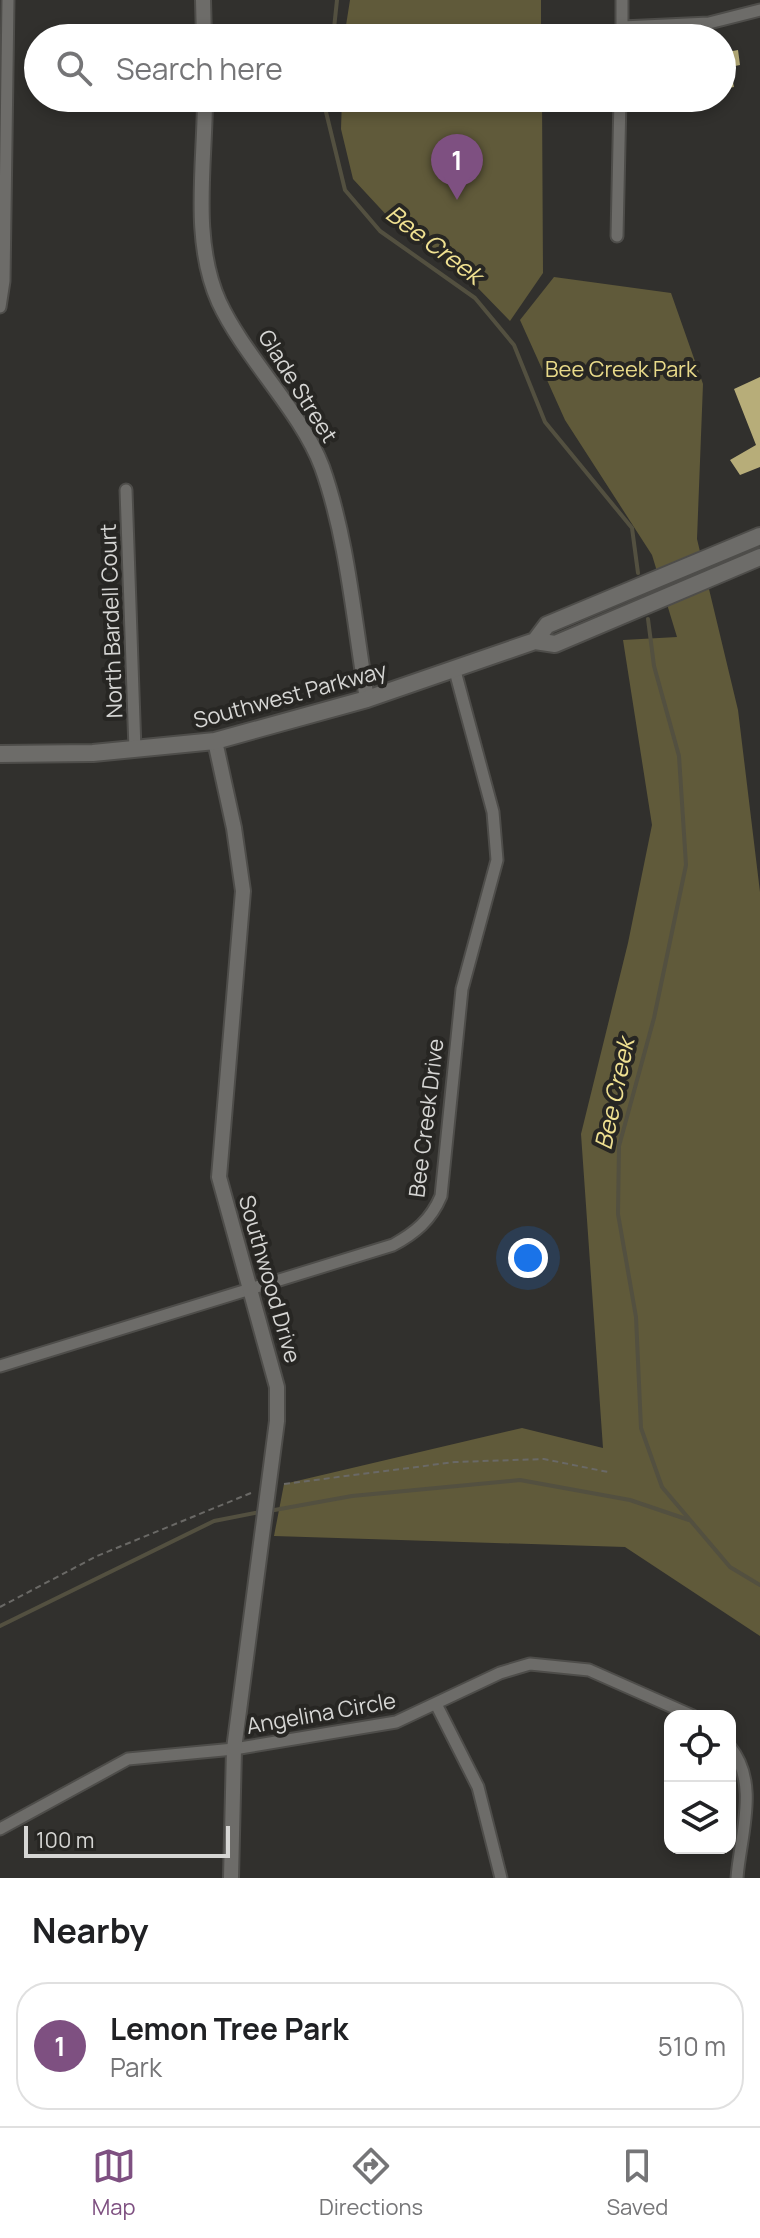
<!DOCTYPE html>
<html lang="en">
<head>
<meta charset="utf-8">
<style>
  :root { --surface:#fff; --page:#f6f6f6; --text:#202124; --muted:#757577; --line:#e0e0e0; --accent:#7e5081 }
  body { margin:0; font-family:Manrope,sans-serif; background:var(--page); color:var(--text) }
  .controls { position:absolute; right:24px; bottom:24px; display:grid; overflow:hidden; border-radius:16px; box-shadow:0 4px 12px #0003 }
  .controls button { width:72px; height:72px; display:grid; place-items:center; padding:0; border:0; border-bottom:2px solid var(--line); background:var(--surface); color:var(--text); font:40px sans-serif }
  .scale { position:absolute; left:24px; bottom:20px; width:206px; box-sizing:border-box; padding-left:8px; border:4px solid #d6d6d4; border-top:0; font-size:22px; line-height:28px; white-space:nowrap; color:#d6d6d4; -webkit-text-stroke:6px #272623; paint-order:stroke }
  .you { position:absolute; left:528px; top:1258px; width:28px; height:28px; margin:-20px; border:6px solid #fff; border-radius:50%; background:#1a73e8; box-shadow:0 0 0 12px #1a73e833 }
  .badge { display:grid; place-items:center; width:52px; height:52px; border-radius:50%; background:var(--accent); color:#fff; font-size:26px; font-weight:700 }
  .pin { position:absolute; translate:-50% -66px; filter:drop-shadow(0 2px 4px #0008) }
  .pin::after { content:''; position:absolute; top:42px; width:28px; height:24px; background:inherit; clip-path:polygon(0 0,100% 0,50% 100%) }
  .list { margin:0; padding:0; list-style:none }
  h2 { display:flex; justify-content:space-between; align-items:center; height:104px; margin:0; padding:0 32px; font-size:34px }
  h2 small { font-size:26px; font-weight:400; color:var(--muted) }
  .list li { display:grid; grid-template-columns:52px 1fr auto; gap:24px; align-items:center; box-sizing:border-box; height:128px; margin:0 16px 16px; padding:0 16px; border:2px solid var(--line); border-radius:32px }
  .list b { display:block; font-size:30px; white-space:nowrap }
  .list p { margin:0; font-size:26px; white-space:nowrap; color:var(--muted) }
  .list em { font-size:26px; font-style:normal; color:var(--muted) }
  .icon { flex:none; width:44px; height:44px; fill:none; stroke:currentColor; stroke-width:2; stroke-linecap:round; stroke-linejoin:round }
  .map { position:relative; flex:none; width:760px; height:1878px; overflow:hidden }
  .search { position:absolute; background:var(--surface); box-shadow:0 4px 12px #0003; left:24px; right:24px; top:24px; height:88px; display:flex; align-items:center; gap:20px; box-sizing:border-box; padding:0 28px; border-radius:44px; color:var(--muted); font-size:30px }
  .sheet { height:248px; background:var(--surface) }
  nav { display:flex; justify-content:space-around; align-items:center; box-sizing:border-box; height:112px; border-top:2px solid var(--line); background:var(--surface); font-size:22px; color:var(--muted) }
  nav a { display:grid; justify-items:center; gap:4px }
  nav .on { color:var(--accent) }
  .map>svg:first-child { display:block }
  .green { fill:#605a3a }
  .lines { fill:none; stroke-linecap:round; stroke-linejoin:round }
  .stream { stroke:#535040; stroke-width:4 }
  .building { fill:#b7ad79 }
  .minor-casing { stroke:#4e4d4a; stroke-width:15 }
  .tertiary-casing { stroke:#4e4d4a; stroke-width:18 }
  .secondary-casing { stroke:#4e4d4a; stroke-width:20 }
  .path { stroke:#6a6966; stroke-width:2; stroke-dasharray:6 4; stroke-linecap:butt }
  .minor { stroke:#6d6c69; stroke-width:11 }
  .tertiary { stroke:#6d6c69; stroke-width:14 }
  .secondary { stroke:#6d6c69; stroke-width:16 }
  .labels { text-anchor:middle; stroke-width:8; stroke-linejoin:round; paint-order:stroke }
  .park-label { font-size:22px; fill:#e9da8a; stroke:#272623 }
  .street-label { font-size:22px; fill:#d6d6d4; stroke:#272623 }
  .water-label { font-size:24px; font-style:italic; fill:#f0e191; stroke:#272623 }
</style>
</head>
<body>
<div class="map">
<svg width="760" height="1878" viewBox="0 0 760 1878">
  <rect width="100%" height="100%" fill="#31302d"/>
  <!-- green -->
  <path class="green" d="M350,0H541V38H344Z
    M342,98H542L543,273L510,321L475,285L391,220L353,179L341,129Z
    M554,277L671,293L703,384L697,539L738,710L760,892V1636L625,1547L274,1536L284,1484L522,1428L603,1448L581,1134L628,943L652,825L623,640L677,637L652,555L565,420L520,320Z"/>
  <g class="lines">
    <!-- stream -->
    <path class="stream" d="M333,38L337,0
      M327,98L326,112L345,190L380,231L475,298L514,345L545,422L632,528L638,573
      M648,619L654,666L679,756L686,865L654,1018L619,1146L618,1214L636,1317L641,1428L662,1487L730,1567L760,1585
      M269,1511L352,1496L520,1480L630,1500L689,1520
      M0,1626L214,1521L260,1512"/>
  </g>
  <!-- building -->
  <path class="building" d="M738,50L740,65L730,67L734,87L722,89V53Z
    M760,377V467L740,475L730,460L756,445L734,389Z"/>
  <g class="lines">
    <!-- minor casing -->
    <g class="minor-casing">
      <path id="minor" d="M622,27L709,23L760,10
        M622,38V0
        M617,236L620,98
        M0,307L4,281L8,0
        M126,490L135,750
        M0,1366L393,1245C415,1233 431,1220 441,1196L462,989L497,860L493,812L455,671
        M437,1706L478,1787L501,1878
        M730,1747C760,1783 740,1836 737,1878
        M0,1829L128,1759L234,1749L396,1722L500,1673L530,1664L589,1670L693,1716"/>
    </g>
    <!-- tertiary casing -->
    <g class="tertiary-casing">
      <path id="tertiary" d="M203,0L204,38
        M205,98C205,164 191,240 219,302C245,358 301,411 322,467C348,540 354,623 367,699
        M215,741L234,828L243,891L219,1177L277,1387V1421L234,1749L231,1878"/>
    </g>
    <!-- secondary casing -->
    <g class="secondary-casing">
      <path id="secondary" d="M535,641L547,625L760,536
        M0,754L93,753L215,741L367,699L535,641L555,644L760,557"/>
    </g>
    <!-- path -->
    <path class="path" d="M284,1484L455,1462L544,1459L608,1472
      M0,1607L97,1556L251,1493"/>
    <!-- minor -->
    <use href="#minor" class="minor"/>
    <!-- tertiary -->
    <use href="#tertiary" class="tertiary"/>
    <!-- secondary -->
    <use href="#secondary" class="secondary"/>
  </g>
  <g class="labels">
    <!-- park labels -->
    <g class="park-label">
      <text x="621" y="377">Bee Creek Park</text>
    </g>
    <!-- street labels -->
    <g class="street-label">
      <text transform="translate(298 386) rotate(58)" y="8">Glade Street</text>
      <text transform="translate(111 621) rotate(-92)" y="8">North Bardell Court</text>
      <text transform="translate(290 695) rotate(-15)" y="8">Southwest Parkway</text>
      <text transform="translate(426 1118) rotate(-83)" y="8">Bee Creek Drive</text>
      <text transform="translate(270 1279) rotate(74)" y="8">Southwood Drive</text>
      <text transform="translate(321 1713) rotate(-10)" y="8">Angelina Circle</text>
    </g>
    <!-- water labels -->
    <g class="water-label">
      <text transform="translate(434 245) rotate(37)" y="8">Bee Creek</text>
      <text transform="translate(615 1094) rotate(-78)" y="8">Bee Creek</text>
    </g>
  </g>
</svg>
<div class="controls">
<button><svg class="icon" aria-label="locate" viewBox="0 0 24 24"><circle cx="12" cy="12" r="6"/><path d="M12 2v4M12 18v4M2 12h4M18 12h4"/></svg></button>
<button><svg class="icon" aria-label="layers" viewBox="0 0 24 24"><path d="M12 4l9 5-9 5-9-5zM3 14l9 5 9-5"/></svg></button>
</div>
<div class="scale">100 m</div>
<div class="you"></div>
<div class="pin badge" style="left:457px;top:200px">1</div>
<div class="search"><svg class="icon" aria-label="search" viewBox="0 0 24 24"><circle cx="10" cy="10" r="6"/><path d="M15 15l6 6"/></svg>Search here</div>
</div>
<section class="sheet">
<h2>Nearby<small></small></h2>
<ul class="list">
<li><span class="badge">1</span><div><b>Lemon Tree Park</b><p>Park</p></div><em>510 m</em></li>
</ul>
</section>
<nav>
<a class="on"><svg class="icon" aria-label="map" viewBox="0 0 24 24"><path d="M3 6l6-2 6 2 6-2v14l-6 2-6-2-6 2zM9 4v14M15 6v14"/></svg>Map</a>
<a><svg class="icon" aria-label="directions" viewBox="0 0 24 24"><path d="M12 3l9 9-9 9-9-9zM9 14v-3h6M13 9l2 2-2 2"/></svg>Directions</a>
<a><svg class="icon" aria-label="saved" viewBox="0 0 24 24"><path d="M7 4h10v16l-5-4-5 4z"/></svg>Saved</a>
</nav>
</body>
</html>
